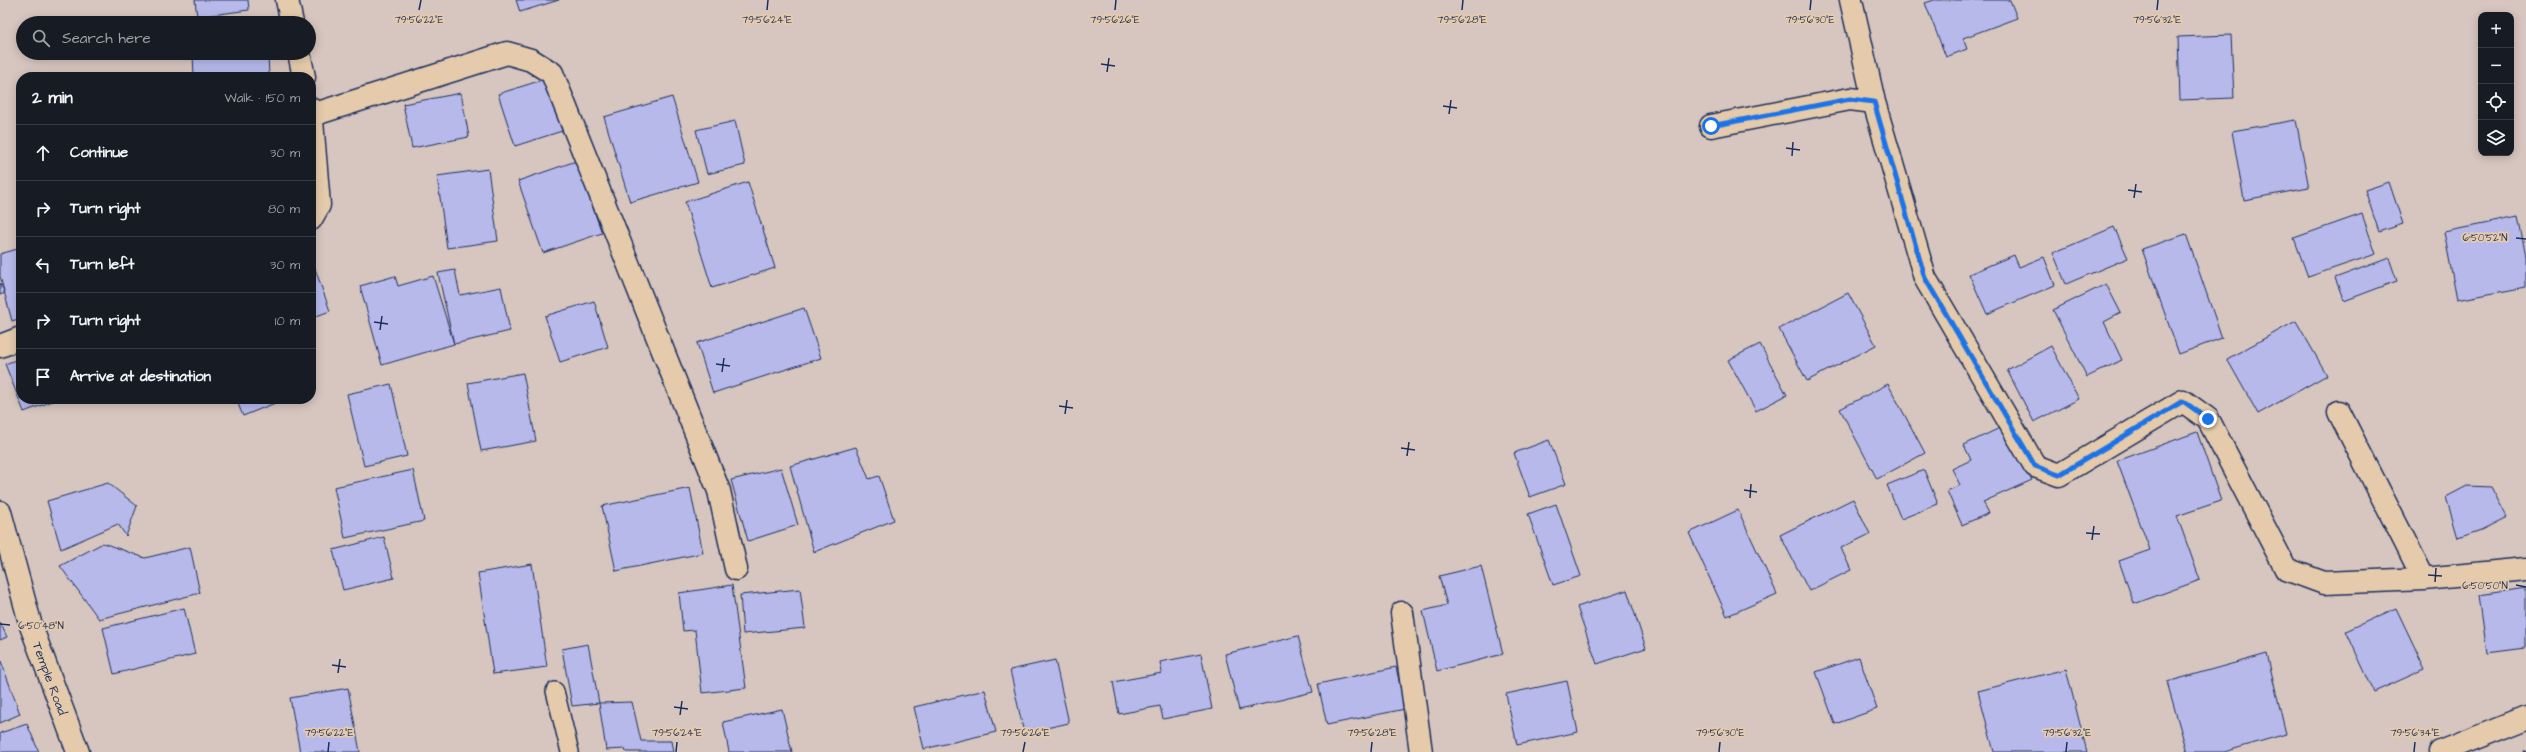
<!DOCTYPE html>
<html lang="en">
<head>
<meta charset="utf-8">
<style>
  :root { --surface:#171b24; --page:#242831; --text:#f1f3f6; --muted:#9ea1a6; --line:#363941 }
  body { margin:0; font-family:"Architects Daughter",sans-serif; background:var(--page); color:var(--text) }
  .controls { position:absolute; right:12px; top:12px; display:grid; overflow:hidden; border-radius:8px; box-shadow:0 2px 10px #0003 }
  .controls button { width:36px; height:36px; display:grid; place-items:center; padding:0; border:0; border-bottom:1px solid var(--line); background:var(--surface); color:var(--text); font:20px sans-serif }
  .stop { position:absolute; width:12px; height:12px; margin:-9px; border:3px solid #1a73e8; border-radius:50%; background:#fff }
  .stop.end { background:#1a73e8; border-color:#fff; box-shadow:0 1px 4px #0008 }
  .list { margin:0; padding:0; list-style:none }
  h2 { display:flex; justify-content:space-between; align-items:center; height:52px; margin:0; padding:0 16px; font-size:17px }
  h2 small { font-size:13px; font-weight:400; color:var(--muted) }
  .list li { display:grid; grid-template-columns:26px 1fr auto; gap:12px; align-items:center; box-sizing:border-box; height:56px; padding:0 16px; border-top:1px solid var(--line) }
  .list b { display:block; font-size:15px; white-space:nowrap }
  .list em { font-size:13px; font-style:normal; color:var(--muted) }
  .icon { flex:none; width:22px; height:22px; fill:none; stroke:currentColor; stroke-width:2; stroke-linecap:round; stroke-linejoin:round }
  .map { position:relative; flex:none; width:2526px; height:752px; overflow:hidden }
  .search { position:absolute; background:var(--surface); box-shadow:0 2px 10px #0003; left:16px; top:16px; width:300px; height:44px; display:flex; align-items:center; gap:10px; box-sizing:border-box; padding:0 14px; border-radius:22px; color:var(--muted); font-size:15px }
  .panel { position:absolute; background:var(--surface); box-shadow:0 2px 10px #0003; left:16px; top:72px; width:300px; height:332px; border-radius:16px }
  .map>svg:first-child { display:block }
  .building { fill:#b7b9eb; stroke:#1b2f5e }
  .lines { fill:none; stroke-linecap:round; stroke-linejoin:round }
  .service-casing { stroke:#1b2f5e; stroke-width:20 }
  .minor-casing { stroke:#1b2f5e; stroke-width:25 }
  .tertiary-casing { stroke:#1b2f5e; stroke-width:25 }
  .service { stroke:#e5cbac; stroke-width:17 }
  .minor { stroke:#e5cbac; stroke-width:22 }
  .tertiary { stroke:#e5cbac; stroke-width:22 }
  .rail { stroke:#1b2f5e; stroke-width:3; stroke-dasharray:6 3; stroke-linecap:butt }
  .route { stroke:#1a73e8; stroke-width:5 }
  .ticks { fill:none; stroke:#1b2f5e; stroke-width:1.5 }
  .labels { text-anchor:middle; stroke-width:3.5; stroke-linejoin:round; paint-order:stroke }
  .street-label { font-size:13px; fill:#1b2f5e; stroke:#e5cbac }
  .ticks-label { font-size:10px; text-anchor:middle; fill:#1b2f5e; stroke:#e5cbac; stroke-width:3.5; stroke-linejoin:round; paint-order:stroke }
</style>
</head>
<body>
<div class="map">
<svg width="2526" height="752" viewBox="0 0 2526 752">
  <rect width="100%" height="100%" fill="#d7c6bf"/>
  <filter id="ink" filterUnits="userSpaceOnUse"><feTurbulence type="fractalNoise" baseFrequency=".025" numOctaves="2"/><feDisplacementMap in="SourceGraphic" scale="8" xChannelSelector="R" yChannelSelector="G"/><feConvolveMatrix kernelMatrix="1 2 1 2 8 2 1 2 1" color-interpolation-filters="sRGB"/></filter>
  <g filter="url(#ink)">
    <!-- building -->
    <path class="building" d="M195,0H248L249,10L197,17Z
      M516,0H559L520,12Z
      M1934,0H2010L2017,18L1963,38L1967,49L1946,57L1925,3Z
      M2231,35L2234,98L2180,100L2178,37Z
      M193,53H268L269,77H194Z
      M545,79L562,131L515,146L498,94Z
      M461,93L469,137L412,148L403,104Z
      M672,97L698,182L630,202L604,117Z
      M2296,120L2309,188L2244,200L2232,131Z
      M735,121L745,165L707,174L696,130Z
      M576,161L602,233L543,253L518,181Z
      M488,169L498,241L447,248L437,176Z
      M748,182L775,268L712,288L685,202Z
      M2389,182L2403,224L2379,232L2365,190Z
      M2362,214L2376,254L2308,277L2294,238Z
      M2518,217L2526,256V287L2457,300L2444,232Z
      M2114,227L2128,258L2066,284L2053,253Z
      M2186,234L2222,338L2179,354L2142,249Z
      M21,248V318L12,321L0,276V254Z
      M2014,255L2019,267L2044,257L2055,285L1987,314L1969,274Z
      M2389,258L2397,281L2344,301L2335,278Z
      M313,263L330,311L311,318V264Z
      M455,270L460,295L501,287L510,331L454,344L438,273Z
      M395,276L398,286L433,276L454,344L382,365L360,286Z
      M0,283L5,293L0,295Z
      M2106,284L2121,313L2104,322L2122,360L2087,377L2053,310Z
      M1848,293L1876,345L1807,381L1779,329Z
      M594,301L608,347L560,362L545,316Z
      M804,308L821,358L713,393L697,343Z
      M2296,321L2327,375L2258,414L2227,359Z
      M1760,344L1787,395L1756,411L1728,360Z
      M2051,346L2079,399L2034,422L2007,370Z
      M21,358V399H58L24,412L5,364Z
      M523,373L536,441L481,451L468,383Z
      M391,384L407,456L364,466L347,394Z
      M1888,384L1925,453L1877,479L1840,409Z
      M236,399H285L243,416Z
      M2006,425L2032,480L1983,502L1989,513L1962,525L1947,491L1960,485L1952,469L1971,460L1964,445Z
      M2197,432L2221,501L2177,516L2200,580L2134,604L2119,561L2150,550L2117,461Z
      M1549,440L1566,484L1530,497L1514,453Z
      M856,447L869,479L879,476L894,520L814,552L790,466Z
      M781,468L798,525L748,541L731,480Z
      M413,470L424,521L345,538L334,487Z
      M1924,470L1938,504L1901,519L1887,485Z
      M108,483L137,506L126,536L118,524L61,549L47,501Z
      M2467,486L2491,487L2507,517L2481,530L2458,538L2446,497Z
      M690,488L703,553L616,571L602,506Z
      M1853,499L1870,534L1841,548L1851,570L1809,591L1780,535Z
      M1556,504L1581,576L1553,585L1528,514Z
      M1738,510L1777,594L1727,616L1689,533Z
      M384,537L394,578L343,590L333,550Z
      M103,543L145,558L190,547L200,593L99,619L60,566Z
      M532,564L547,667L493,674L478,573Z
      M1481,566L1503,654L1437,671L1423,611L1447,605L1439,576Z
      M732,585L746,688L702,693L695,630L683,631L679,593Z
      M2526,588V648L2487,653L2479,595Z
      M800,589L805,628L743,634L740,595Z
      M1627,590L1646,648L1597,664L1577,607Z
      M184,608L195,654L114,674L103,628Z
      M2396,608L2425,669L2374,692L2346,631Z
      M0,622L7,637L0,640Z
      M1298,636L1313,692L1239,710L1225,654Z
      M588,644L599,703L572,706L562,649Z
      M1201,654L1212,709L1163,719L1160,706L1119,714L1113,682L1162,673L1160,662Z
      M2267,654L2286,734L2224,752H2187L2167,682Z
      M1859,657L1877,709L1835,724L1816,672Z
      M1055,660L1069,723L1024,733L1010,670Z
      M1,661L20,714L0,723V662Z
      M1396,667L1405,709L1327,725L1318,684Z
      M2066,669L2087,752H1994L1978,691Z
      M1567,681L1578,732L1517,745L1506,694Z
      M348,688L360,752H300L290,698Z
      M985,690L996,732L924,749L914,707Z
      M632,702L641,741H671L673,752H626L625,749L606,750L599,703Z
      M782,709L792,752H729L723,722Z
      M27,724L39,752H0V733Z"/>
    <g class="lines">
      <!-- service casing -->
      <g class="service-casing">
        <path id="service" d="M555,691L570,752"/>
      </g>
      <!-- minor casing -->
      <g class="minor-casing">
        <path id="minor" d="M287,0L292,23
          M1851,0L1874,102L1925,278L2035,466L2059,475L2183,401L2208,419L2286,569L2324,583L2424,579L2526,569
          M299,53L304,77
          M311,109L319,205L311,219
          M312,115L507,53L531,60L552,73L719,491L736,569
          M1711,126L1850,99L1874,102
          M0,346L21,338
          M2339,412L2424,579
          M1402,613L1421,752
          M2440,752L2526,718"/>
      </g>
      <!-- tertiary casing -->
      <g class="tertiary-casing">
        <g id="tertiary">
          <path id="s1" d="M0,512L31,626L78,752"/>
        </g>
      </g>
      <!-- service -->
      <use href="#service" class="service"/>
      <!-- minor -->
      <use href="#minor" class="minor"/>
      <!-- tertiary -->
      <use href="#tertiary" class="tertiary"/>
      <!-- rail -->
      <path class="rail" d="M2523,752L2526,751"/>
    </g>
  </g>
  <g class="lines" filter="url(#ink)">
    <!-- route -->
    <path class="route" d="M1711,126L1850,99L1874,102L1925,278L2035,466L2059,475L2183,401L2208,419"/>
  </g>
  <!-- ticks -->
  <path class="ticks" d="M419,10L421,0M767,10L768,0M1115,10L1116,0M1462,10L1463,0M1810,10L1811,0M2157,10L2158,0M1101,64L1115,66M1107,72L1109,58M1443,106L1457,108M1449,114L1451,100M1786,148L1800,150M1792,156L1793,142M2128,190L2142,192M2134,198L2136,184M2516,238L2526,239M374,322L388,324M380,330L382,316M716,364L730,366M722,372L724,358M1059,406L1073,408M1065,414L1067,400M1401,448L1415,450M1407,456L1409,442M1744,490L1757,492M1750,498L1751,484M2086,533L2100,534M2092,540L2094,526M2428,575L2442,576M2435,582L2436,568M2516,585L2526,587M0,624L10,625M332,665L346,667M338,673L340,659M674,707L688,709M680,715L682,701M328,752L329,742M676,752L677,742M1023,752L1025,742M1371,752L1372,742M1719,752L1720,742M2066,752L2067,742M2414,752L2415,742"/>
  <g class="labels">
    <!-- street labels -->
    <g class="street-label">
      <text dy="5" stroke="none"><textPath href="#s1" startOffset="174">Temple Road</textPath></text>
    </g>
  </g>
  <g class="ticks-label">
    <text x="419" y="23">79°56'22"E</text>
    <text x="767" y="23">79°56'24"E</text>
    <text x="1115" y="23">79°56'26"E</text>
    <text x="1462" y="23">79°56'28"E</text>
    <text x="1810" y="23">79°56'30"E</text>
    <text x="2157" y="23">79°56'32"E</text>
    <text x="2485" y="241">6°50'52"N</text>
    <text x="2485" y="589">6°50'50"N</text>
    <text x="41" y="629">6°50'48"N</text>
    <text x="329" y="736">79°56'22"E</text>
    <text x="677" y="736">79°56'24"E</text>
    <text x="1025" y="736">79°56'26"E</text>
    <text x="1372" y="736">79°56'28"E</text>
    <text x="1720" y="736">79°56'30"E</text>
    <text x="2067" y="736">79°56'32"E</text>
    <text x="2415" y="736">79°56'34"E</text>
  </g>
</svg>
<div class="controls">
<button>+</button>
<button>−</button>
<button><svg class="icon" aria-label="locate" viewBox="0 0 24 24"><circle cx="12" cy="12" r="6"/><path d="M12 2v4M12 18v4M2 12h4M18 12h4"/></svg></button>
<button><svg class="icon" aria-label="layers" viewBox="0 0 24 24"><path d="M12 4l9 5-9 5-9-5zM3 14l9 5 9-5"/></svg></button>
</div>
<div class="stop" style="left:1711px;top:126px"></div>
<div class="stop end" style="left:2208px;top:419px"></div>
<div class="search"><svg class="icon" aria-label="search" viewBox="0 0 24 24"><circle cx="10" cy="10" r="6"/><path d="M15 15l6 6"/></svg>Search here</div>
<section class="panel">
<h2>2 min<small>Walk · 150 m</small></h2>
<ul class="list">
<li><svg class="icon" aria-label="ahead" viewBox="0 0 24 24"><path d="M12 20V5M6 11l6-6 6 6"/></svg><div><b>Continue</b></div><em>30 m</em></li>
<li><svg class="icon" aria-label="right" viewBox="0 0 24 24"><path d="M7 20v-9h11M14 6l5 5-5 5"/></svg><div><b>Turn right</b></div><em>80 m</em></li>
<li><svg class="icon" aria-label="left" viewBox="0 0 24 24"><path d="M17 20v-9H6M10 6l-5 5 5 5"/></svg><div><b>Turn left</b></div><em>30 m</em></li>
<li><svg class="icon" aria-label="right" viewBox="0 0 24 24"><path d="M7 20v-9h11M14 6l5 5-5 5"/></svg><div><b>Turn right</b></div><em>10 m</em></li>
<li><svg class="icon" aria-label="arrive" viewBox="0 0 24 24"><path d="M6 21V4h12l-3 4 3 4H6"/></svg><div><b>Arrive at destination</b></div></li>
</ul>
</section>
</div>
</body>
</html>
